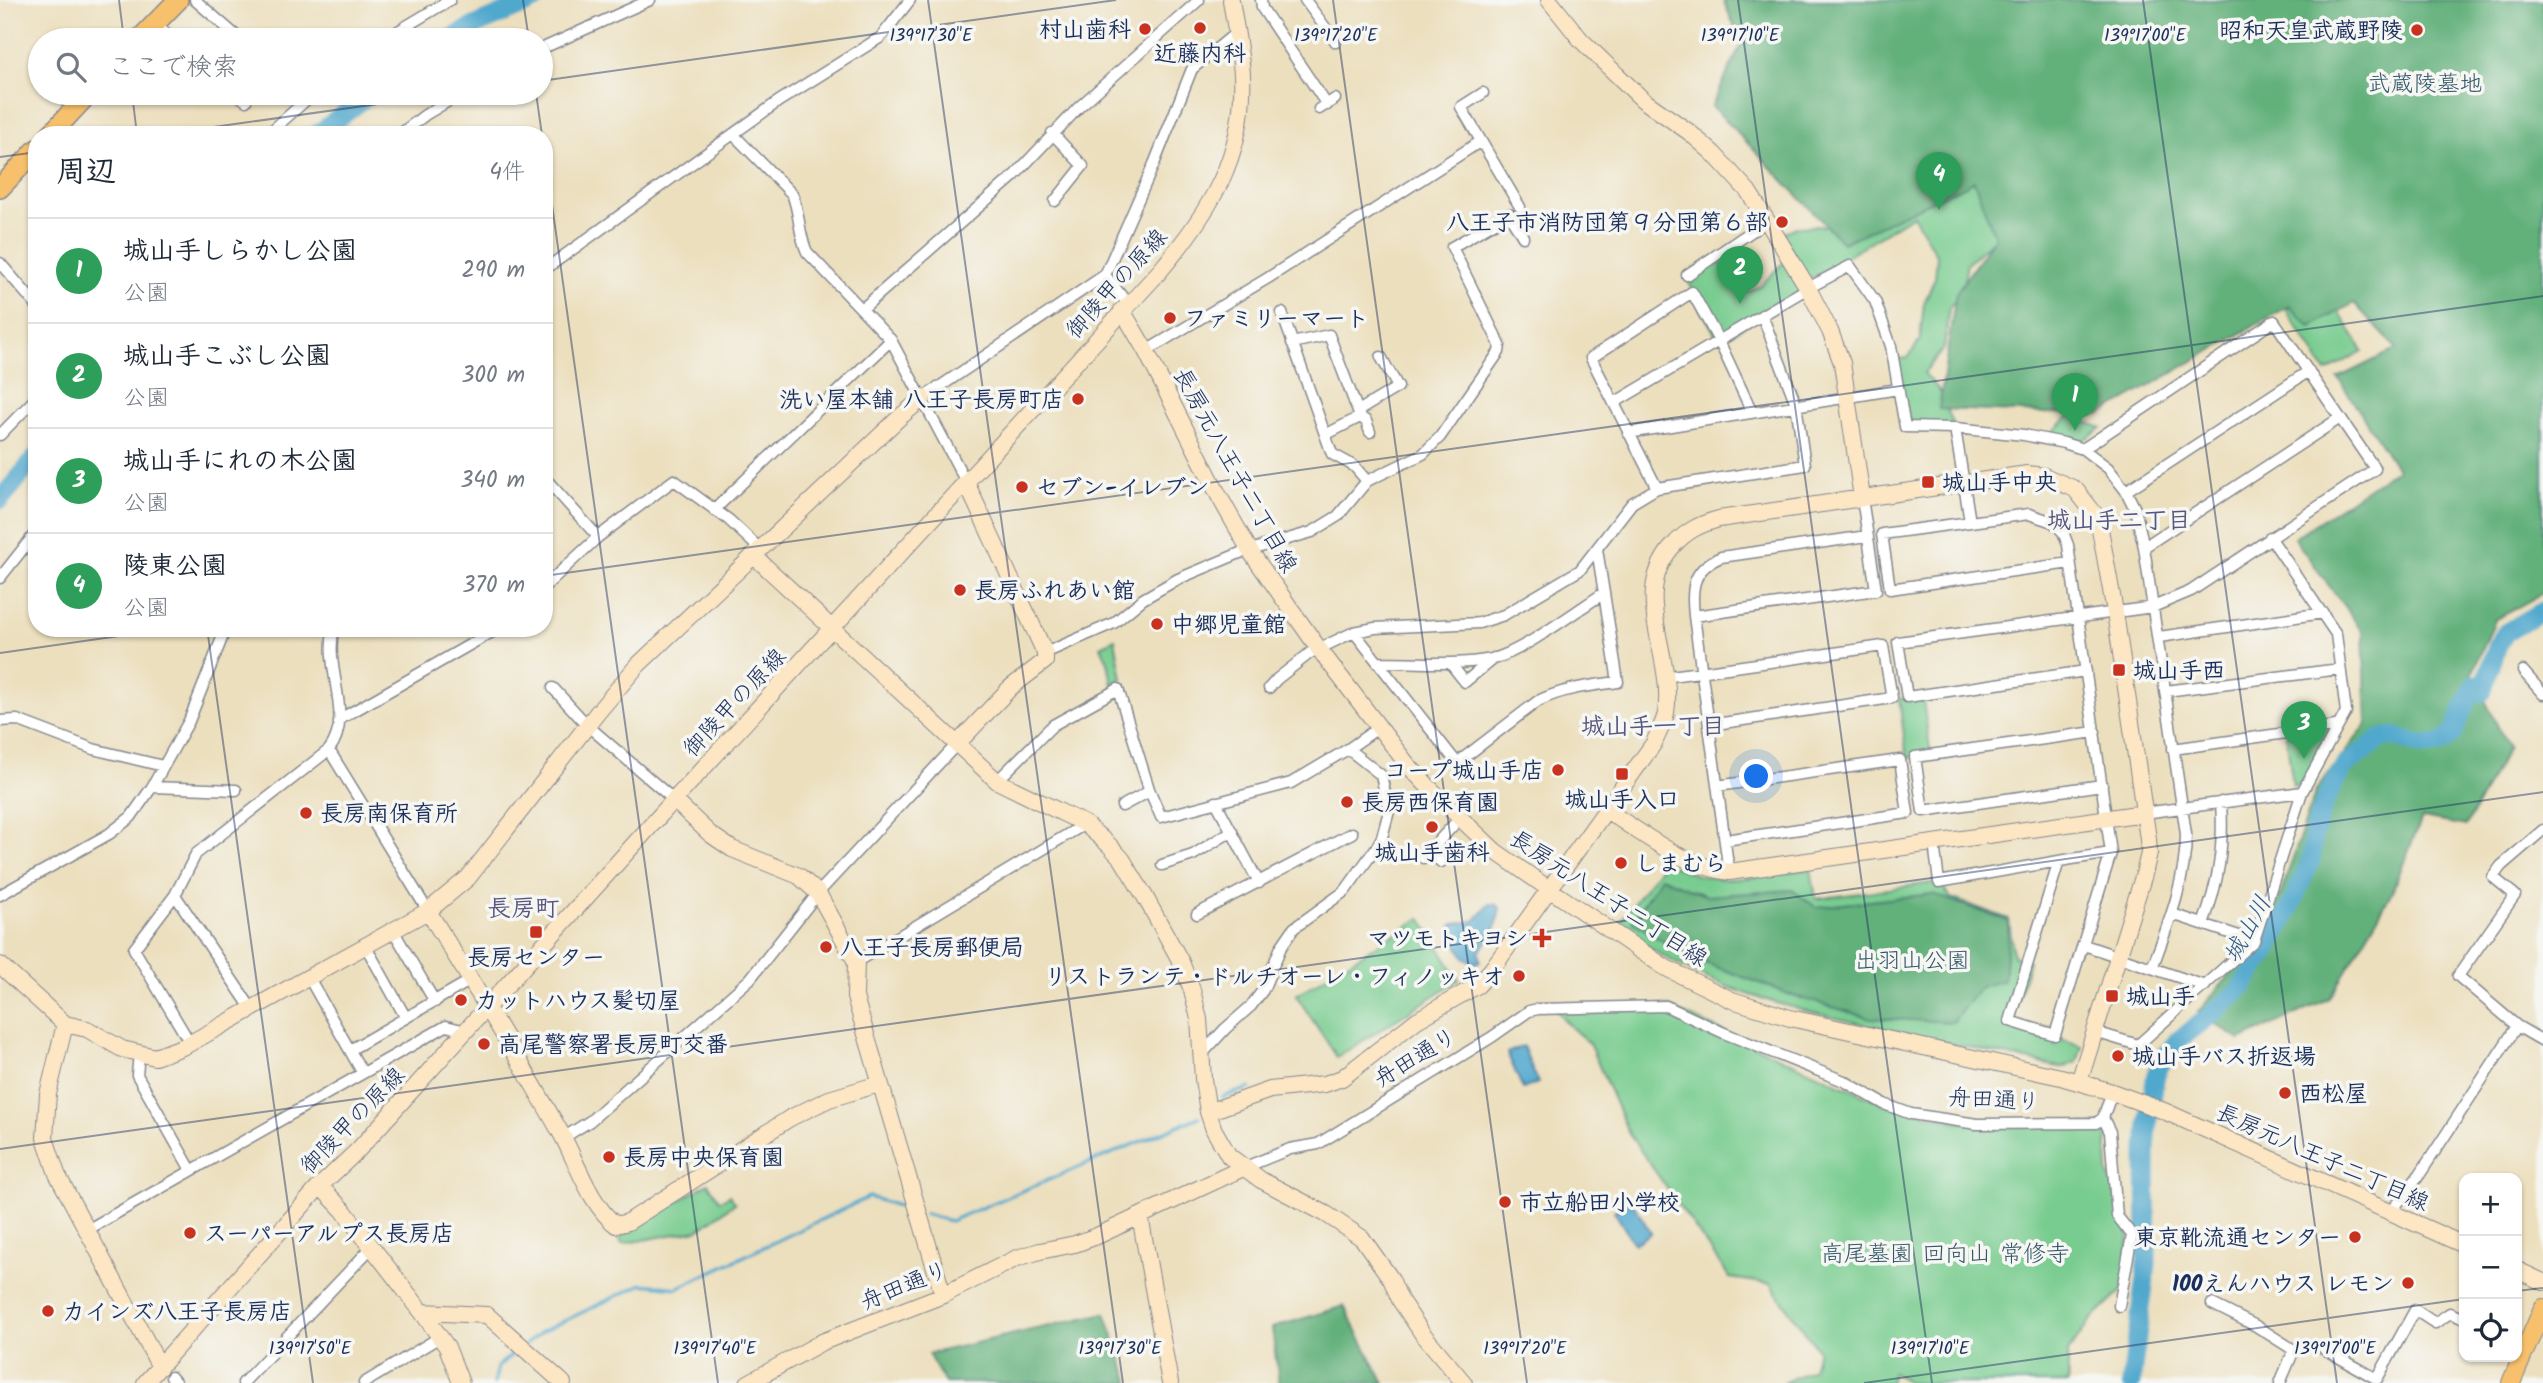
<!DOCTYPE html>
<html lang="ja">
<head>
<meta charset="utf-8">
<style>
  :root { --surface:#fff; --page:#f2f2f3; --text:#1f2937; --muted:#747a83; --line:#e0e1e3; --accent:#db2777 }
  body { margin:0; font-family:Kalam,"Klee One",sans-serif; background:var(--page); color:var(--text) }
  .controls { position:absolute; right:21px; bottom:21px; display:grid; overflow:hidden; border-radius:14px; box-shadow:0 2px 5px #0004 }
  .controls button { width:63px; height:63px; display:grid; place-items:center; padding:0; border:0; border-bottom:2px solid var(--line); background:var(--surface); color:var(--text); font:35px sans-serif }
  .you { position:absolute; left:1757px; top:777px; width:24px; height:24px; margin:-18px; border:5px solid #fff; border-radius:50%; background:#1a73e8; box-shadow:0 0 0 10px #1a73e833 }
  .badge { display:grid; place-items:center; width:46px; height:46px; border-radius:50%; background:var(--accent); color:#fff; font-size:23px; font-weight:700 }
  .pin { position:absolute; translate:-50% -58px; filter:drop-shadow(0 2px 4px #0008) }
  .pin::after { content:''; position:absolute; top:37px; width:24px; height:21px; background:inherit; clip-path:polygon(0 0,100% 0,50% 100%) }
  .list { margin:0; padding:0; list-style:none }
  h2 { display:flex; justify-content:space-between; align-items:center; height:91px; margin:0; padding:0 28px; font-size:30px }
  h2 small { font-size:23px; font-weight:400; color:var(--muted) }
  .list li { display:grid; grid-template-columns:46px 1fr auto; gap:21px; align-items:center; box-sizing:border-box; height:105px; padding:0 28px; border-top:2px solid var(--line) }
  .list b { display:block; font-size:26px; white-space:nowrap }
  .list p { margin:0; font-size:23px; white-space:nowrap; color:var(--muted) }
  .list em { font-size:23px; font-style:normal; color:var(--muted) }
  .icon { flex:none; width:38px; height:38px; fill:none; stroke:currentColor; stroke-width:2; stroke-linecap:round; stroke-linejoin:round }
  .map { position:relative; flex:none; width:2543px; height:1383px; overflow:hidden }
  .search { position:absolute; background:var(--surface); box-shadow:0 2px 5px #0004; left:28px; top:28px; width:525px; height:77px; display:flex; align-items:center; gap:18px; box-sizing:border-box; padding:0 24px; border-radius:38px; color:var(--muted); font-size:26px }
  .panel { position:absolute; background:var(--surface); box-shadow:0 2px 5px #0004; left:28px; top:126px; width:525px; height:511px; border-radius:28px }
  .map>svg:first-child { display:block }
  .green { fill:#78cc8f; stroke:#4a7e76; stroke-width:2 }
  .forest { fill:#62b07a; stroke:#3e706c; stroke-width:2 }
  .water { fill:#51a8cd; stroke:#366c96; stroke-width:2 }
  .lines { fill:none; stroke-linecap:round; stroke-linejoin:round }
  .stream { stroke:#51a8cd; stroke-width:3.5 }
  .river { stroke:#51a8cd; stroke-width:19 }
  .street-casing { stroke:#84878e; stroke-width:13 }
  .secondary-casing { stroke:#84878e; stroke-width:18 }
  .primary-casing { stroke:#84878e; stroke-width:20 }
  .highway-casing { stroke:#84878e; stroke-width:22 }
  .street { stroke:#fff; stroke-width:10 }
  .secondary { stroke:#fce6c4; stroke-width:16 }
  .primary { stroke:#f7c06c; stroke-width:18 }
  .highway { stroke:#f7c06c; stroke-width:19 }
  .ticks { fill:none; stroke:#1b2f5e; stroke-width:2; stroke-opacity:0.45 }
  .poi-dot { fill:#c8321e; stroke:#f6f6f2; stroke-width:2.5 }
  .labels { text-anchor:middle; stroke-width:7; stroke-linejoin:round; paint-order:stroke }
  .poi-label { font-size:23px; font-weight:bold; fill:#1b2f5e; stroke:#f6f6f2; text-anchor:start }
  .park-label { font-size:23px; fill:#32566a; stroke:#f6f6f2 }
  .street-label { font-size:23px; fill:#1b2f5e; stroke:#f6f6f2 }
  .neighbourhood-label { font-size:24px; font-weight:bold; fill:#565681; stroke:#f6f6f2 }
  .water-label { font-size:24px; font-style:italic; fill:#2e5985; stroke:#f6f6f2 }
  .ticks-label { font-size:18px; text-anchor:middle; fill:#1b2f5e; stroke:#f6f6f2; stroke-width:7; stroke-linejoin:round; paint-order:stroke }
</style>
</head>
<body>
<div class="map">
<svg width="2543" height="1383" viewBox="0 0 2543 1383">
  <rect width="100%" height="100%" fill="#f6f6f2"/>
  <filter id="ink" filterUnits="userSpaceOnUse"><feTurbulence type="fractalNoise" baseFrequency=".0143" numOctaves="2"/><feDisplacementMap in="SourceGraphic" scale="14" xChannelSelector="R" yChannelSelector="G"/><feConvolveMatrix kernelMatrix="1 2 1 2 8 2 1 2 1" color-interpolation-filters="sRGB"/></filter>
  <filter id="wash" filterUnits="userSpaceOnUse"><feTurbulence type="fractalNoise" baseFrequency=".00686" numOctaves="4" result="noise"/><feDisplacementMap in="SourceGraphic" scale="28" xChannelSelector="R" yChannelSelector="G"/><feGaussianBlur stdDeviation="1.57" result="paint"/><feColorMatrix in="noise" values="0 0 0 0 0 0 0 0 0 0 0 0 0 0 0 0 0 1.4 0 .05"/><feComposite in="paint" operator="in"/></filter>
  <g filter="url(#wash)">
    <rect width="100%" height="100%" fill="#ecdfbd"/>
    <!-- green -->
    <path class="green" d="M1894,137L2030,205L1967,264L1962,290L1949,308L1944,348L1924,373L1939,390L1955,428L1905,427L1893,360L1908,358L1920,340L1924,303L1935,278L1937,256L1913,215L1809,280L1782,234L1796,227L1824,226L1869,201Z
      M1714,257L1748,292L1761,285L1784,262L1801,292L1719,341L1692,292L1687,275Z
      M2302,270L2336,307L2363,351L2326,372L2287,311Z
      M2070,416L2102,428L2079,443L2050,434Z
      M1115,639L1122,679L1112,684L1108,662L1101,646Z
      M1922,695L1931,755L1907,758L1899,699Z
      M2336,726L2306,784L2293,786L2286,734Z
      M1665,861C1714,891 1758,876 1811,869L1816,899L1939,882L1951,898L2009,919L2013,956L2029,961L2011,1021L2082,1046L2077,1062L2063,1068C2004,1055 1945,1042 1886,1029C1783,1007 1704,990 1617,926Z
      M1421,918L1459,980L1337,1057L1296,995Z
      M1666,1006L1884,1104L1959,1122L2106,1125L2108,1171L2129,1237L2124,1289L2090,1321L2068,1352V1383H1908L1893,1372L1890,1383H1783L1813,1369L1818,1350L1770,1284L1730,1278L1629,1134L1589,1043L1572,1028L1555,1009Z
      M708,1183L720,1201L730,1195L735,1203L698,1230L622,1244L619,1238Z"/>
    <!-- forest -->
    <path class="forest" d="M1723,0H2543V593L2495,620L2472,674L2508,747L2466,826L2422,818L2390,896L2330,998L2240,1040L2198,1012L2268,931L2316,790L2367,724L2363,632L2294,538L2397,469L2338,378L2397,349L2354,303L2311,327L2289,306L2099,415L1939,409L1956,293L1995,237L1974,181L1843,243L1712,106L1742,43Z
      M1661,877L1707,896L1792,890L1816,907L1933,894L2009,921L2004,980L1980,987L1953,1022L1870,1018L1794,996L1684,955L1632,921Z
      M1344,1306L1384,1383H1279L1272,1328Z
      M1105,1313L1130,1383H945L928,1354Z"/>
    <!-- water -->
    <path class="water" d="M1490,904H1496L1500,908L1495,931L1479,952L1480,961L1476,963L1465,959L1454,940L1451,927L1454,924L1475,921Z
      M1523,1046L1538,1083L1523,1089L1507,1053Z
      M1631,1200L1651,1233L1634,1244L1614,1211Z"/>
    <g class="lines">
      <!-- stream -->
      <path class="stream" d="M1223,1097L1250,1088
        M925,1214L950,1221L1199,1117
        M526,1344L541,1332L642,1284L677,1288L869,1197L911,1210
        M494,1383L498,1366L520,1349"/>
      <!-- river -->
      <path class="river" d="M449,40L474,26L535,0
        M316,135L372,93
        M0,500L37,456
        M2131,1383L2147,1263L2146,1150L2148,1124L2156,1074L2165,1057L2177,1041L2210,1016L2240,990L2265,955L2289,910L2311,860L2314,833L2325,800L2344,766L2382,738L2393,736L2422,746L2440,744L2452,735L2475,684L2482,692L2498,645L2505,633L2543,611"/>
    </g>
  </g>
  <g filter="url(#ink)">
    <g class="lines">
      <!-- street casing -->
      <g class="street-casing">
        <path id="street" d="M195,0L241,40
          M1261,0L1262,8L1327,105
          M1305,0L1336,42
          M155,24L173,40
          M383,40L450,0
          M541,49L650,0
          M236,93L246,101
          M1319,109L1335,99
          M1052,133L1083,166L1055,201
          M733,134L792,194C800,212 798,233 807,252L891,340L966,482
          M267,135L314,93
          M399,135L425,115L462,93
          M1481,141L1520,207
          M0,263L37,306
          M544,270L779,101L881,37L910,0
          M1105,275L1128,304
          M1687,275L1767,221
          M862,309L1014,176L1079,107L1199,0
          M1282,313L1332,454L1354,466L1367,481
          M1292,343L1329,335L1360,417L1325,435
          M1146,351L1268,278L1481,141L1461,107L1483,93
          M923,398L1105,275L1154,164L1192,69L1237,32
          M1614,403L1808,288L1850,266L1875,301L1891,346L1905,427L1955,428L2024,435L2064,443L2083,449L2108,468L2126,491L2135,509L2144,547L2186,834C2186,881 2168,925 2152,968
          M1358,411L1398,387L1381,357
          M1360,417L1366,421L1370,432
          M1955,428L1970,522
          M1628,433L1898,389
          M0,435L37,397
          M2083,449L2274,321L2375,469L2191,591L2153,607L1898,642L1907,697L2086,671
          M544,477L598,537
          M1657,488L1591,358L1692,292L1719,341L1752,412
          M2126,491L2309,371
          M714,510L891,340
          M2144,547L2340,418
          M2070,563L1890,589L1882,534L2029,514L2053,522L2063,532L2068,545L2111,853L2059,861L2010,1021L2055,1035L2111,853
          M0,578L37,531
          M544,587L598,537L674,480L729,520L761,550
          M1694,616L1876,590L1862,498
          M1354,632L1457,763L1538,701C1564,688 1590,686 1618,682L1597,549
          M2159,637L2323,613
          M1045,653L1114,623L1143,599L1178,579L1240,553L1312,532L1338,516L1367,481L1423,454L1440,437L1499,352L1500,345L1452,247L1509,214L1523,237
          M1379,662C1416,662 1456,666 1492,659C1522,652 1576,611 1604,593
          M1450,663L1465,682L1494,658
          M2523,671L2543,694
          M1664,677L1883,646L1892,698L1709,725
          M553,688L587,725L674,800
          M1269,688L1277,679L1310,653L1354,632L1375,628L1479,623L1504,615L1580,570L1632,503L1657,488L1805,465L1796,404L1762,315
          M2166,691L2340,669
          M340,719L499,628
          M0,721L17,720L93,749L163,766
          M2095,732L1915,757L1923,811L2102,785
          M2173,749L2336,726
          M329,750L428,911
          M997,781L1053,725L1118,689L1149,789L1161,817L1291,783L1348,749L1378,728
          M1717,786L1900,760L1908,813L1725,840
          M152,787L236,790
          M1216,802L1259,883
          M1122,806L1150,791
          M2144,813L2302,792
          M2543,830L2501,866L2493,877L2515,895L2458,976L2517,1026L2543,1041
          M1934,843L1939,882L2059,861
          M1429,851L1441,862
          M1423,858L1460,818
          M1162,865L1193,855L1232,831
          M1729,872L1694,616C1691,588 1692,569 1721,557L1867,536
          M0,895L109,834L131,817L152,787L189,721L226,628
          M175,895L251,1008
          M1197,914L1352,833
          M2172,914L2254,941
          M2203,924C2219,882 2224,847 2221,802
          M393,930L435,1002
          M365,945L406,1018
          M2084,945L2205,986
          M856,962L1085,824
          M308,976L362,1072
          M2095,1032L2138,1045L2254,941L2302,792L2346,712L2336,634L2270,537
          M190,1043L134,949L175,895L196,854L329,750C355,716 323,668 334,628
          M350,1050L471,980
          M139,1053L137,1075L191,1170
          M1202,1054L1225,1029L1251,1006L1263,990L1281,947L1294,928L1345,891L1376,848L1382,837L1389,811L1381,775L1348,749
          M2103,1118L2110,1132L2117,1216L2132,1235L2119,1306
          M563,1138L590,1121L750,979L818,893L957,744
          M1243,1168L1290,1149L1318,1144L1492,1037L1529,1011L1538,1009L1666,1006L1724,1033L1844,1081L1884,1104L1911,1114L1977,1124L2096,1123L2103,1118L2112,1092
          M2391,1212L2420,1174L2517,1026
          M87,1230L446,1026L466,1031
          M2212,1304L2256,1326L2294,1350L2280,1383
          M2324,1349L2377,1379L2415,1310L2435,1323L2450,1313L2464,1319
          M171,1377L176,1383
          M243,1383L372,1247
          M364,1383L440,1337"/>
      </g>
      <!-- secondary casing -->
      <g class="secondary-casing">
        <path id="secondary" d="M1549,0L1581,40L1643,100L1689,132L1713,153L1748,191L1767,221L1808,288L1830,331L1842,363L1862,498
          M1122,310L1146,351L1219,496L1250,551L1319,649L1407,764L1439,798L1495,851L1549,889L1666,968L1732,1000L1790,1018L2061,1077L2112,1092L2164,1111L2464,1245
          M754,556L997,781L1085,824L1109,845L1122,859L1144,895L1181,962L1192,990L1199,1019L1203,1079L1208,1112L1214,1130L1229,1156L1261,1180L1326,1214L1362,1238L1391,1279L1400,1300L1422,1333L1464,1383
          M957,744L1010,688L1045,661V653L966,482
          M674,800L710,834L732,849L799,876L818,893L856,962L855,997L943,1295
          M1606,810C1647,836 1681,865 1729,872L2144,813
          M428,911C474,985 519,1059 562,1135C577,1163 591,1206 616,1225L628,1222L790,1118L829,1099L879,1084
          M0,965L65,1024L87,1029L122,1049L155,1057L185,1046L428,911L468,878L598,712L637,666L900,417L923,398
          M65,1024L48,1094L45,1138L57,1174L160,1367
          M1208,1112L1270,1090L1325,1084L1342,1078L1417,1020L1478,985L1492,969L1654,743C1658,733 1664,723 1666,713C1675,656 1629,595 1673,546C1686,531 1700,524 1719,519L2027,474L2044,476L2075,489L2098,518L2115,612L2148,839L2149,853L2144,874L2079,1082
          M320,1186L343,1210L422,1312L447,1347L461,1383
          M1140,1216L1170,1383
          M2517,1270L2543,1282
          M422,1312L487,1315L563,1383
          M145,1383L320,1186L358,1150L674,800L1159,272C1209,213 1246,155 1242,74C1240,49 1235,25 1231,0
          M748,1383L822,1342L943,1295L1017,1258L1040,1251L1075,1244L1097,1236L1243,1168"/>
      </g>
      <!-- primary casing -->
      <g class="primary-casing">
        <path id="primary" d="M2511,1383L2543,1308"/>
      </g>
      <!-- highway casing -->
      <g class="highway-casing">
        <path id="highway" d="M139,40L178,0
          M50,135L89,93
          M0,188L37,149"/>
      </g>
      <!-- street -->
      <use href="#street" class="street"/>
      <!-- secondary -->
      <use href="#secondary" class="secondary"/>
      <!-- primary -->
      <use href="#primary" class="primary"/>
      <!-- highway -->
      <use href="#highway" class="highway"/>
    </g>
  </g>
  <!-- ticks -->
  <path class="ticks" d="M119,0L124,40M523,0L529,40M928,0L1123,1383M1333,0L1527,1383M1738,0L1932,1383M2143,0L2337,1383M541,81L1116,0M132,93L137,135M536,93L542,135M157,135L456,93M544,148L718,1383M0,157L37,152M544,576L2543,296M207,628L313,1383M0,653L175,628M0,1149L2543,792M2517,1291L2543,1288M1864,1383L2464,1299"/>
  <!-- markers -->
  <g class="poi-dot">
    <circle cx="1200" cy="28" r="7"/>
    <circle cx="1145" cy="29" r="7"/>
    <circle cx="2417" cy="30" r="7"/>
    <circle cx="1782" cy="222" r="7"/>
    <circle cx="1170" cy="318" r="7"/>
    <circle cx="1078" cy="399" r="7"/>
    <rect x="1921" y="475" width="14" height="14" rx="3.5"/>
    <circle cx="1022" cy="487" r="7"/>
    <circle cx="960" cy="590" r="7"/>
    <circle cx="1157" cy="624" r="7"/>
    <rect x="2112" y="663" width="14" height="14" rx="3.5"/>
    <circle cx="1558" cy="770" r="7"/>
    <rect x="1615" y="767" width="14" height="14" rx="3.5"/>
    <circle cx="1347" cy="802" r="7"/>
    <circle cx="306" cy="813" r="7"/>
    <circle cx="1432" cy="827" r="7"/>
    <circle cx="1621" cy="863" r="7"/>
    <rect x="529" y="925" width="14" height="14" rx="3.5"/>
    <path d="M1538.5 927.5h7v7h7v7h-7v7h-7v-7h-7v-7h7z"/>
    <circle cx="826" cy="947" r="7"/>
    <circle cx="1519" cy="976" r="7"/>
    <rect x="2105" y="989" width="14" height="14" rx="3.5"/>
    <circle cx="461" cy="1000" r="7"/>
    <circle cx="484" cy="1044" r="7"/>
    <circle cx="2118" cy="1056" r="7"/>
    <circle cx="2285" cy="1093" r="7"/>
    <circle cx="609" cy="1157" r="7"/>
    <circle cx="1505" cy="1202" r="7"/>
    <circle cx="190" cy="1233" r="7"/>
    <circle cx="2355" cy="1237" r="7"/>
    <circle cx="2408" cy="1283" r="7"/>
    <circle cx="48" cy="1311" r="7"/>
  </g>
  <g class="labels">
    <!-- poi labels -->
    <g class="poi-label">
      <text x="1131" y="37" text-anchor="end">村山歯科</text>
      <text x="2403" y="38" text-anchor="end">昭和天皇武蔵野陵</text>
      <text x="1200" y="61" text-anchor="middle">近藤内科</text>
      <text x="1768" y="230" text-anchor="end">八王子市消防団第９分団第６部</text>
      <text x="1184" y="326">ファミリーマート</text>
      <text x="1064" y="407" text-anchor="end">洗い屋本舗 八王子長房町店</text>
      <text x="1942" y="490">城山手中央</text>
      <text x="1036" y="495">セブン-イレブン</text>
      <text x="974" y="598">長房ふれあい館</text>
      <text x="1171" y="632">中郷児童館</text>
      <text x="2133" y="678">城山手西</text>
      <text x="1544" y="778" text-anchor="end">コープ城山手店</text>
      <text x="1622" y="807" text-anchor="middle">城山手入口</text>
      <text x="1361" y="810">長房西保育園</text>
      <text x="320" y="821">長房南保育所</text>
      <text x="1432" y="860" text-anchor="middle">城山手歯科</text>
      <text x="1635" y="871">しまむら</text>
      <text x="1528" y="946" text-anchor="end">マツモトキヨシ</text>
      <text x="840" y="955">八王子長房郵便局</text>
      <text x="536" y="965" text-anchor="middle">長房センター</text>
      <text x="1505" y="984" text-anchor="end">リストランテ・ドルチオーレ・フィノッキオ</text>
      <text x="2126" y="1004">城山手</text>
      <text x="475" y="1008">カットハウス髪切屋</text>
      <text x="498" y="1052">高尾警察署長房町交番</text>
      <text x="2132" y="1064">城山手バス折返場</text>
      <text x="2299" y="1101">西松屋</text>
      <text x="623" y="1165">長房中央保育園</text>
      <text x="1519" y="1210">市立船田小学校</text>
      <text x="204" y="1241">スーパーアルプス長房店</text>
      <text x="2341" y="1245" text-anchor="end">東京靴流通センター</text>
      <text x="2394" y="1291" text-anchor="end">100えんハウス レモン</text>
      <text x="62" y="1319">カインズ八王子長房店</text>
    </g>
    <!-- park labels -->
    <g class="park-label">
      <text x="2425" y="91">武蔵陵墓地</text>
      <text x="1912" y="968">出羽山公園</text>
      <text x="1945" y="1261">高尾墓園 回向山 常修寺</text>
    </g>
    <!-- street labels -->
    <g class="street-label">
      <text transform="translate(1116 283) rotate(-48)" y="8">御陵甲の原線</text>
      <text transform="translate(1236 470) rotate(61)" y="8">長房元八王子二丁目線</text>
      <text transform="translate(734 702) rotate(-47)" y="8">御陵甲の原線</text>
      <text transform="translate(1609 898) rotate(33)" y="8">長房元八王子二丁目線</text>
      <text transform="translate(1415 1057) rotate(-31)" y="8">舟田通り</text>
      <text transform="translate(1994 1099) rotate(3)" y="8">舟田通り</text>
      <text transform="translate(352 1120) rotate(-46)" y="8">御陵甲の原線</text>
      <text transform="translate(2323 1157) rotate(24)" y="8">長房元八王子二丁目線</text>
      <text transform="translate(904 1285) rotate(-22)" y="8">舟田通り</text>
    </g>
    <!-- neighbourhood labels -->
    <g class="neighbourhood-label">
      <text x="2119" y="528">城山手二丁目</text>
      <text x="1653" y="734">城山手一丁目</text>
      <text x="523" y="916">長房町</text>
    </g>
    <!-- water labels -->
    <g class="water-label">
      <text transform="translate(2247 929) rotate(-61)" y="8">城山川</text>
    </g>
  </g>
  <g class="ticks-label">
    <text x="931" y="41">139°17'30"E</text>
    <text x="1336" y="41">139°17'20"E</text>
    <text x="1740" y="41">139°17'10"E</text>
    <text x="2145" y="41">139°17'00"E</text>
    <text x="310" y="1354">139°17'50"E</text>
    <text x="715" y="1354">139°17'40"E</text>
    <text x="1120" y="1354">139°17'30"E</text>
    <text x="1525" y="1354">139°17'20"E</text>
    <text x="1930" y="1354">139°17'10"E</text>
    <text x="2335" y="1354">139°17'00"E</text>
  </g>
</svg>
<div class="controls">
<button>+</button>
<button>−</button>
<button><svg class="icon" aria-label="locate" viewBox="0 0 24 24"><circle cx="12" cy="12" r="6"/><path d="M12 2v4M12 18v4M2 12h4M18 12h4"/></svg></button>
</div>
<div class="you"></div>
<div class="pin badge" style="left:2075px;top:431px;background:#2e9e5b">1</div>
<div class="pin badge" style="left:1740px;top:304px;background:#2e9e5b">2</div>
<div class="pin badge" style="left:2304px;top:759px;background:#2e9e5b">3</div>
<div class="pin badge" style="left:1939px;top:210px;background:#2e9e5b">4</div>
<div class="search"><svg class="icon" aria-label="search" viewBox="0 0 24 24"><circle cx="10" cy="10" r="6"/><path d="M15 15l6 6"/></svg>ここで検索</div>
<section class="panel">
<h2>周辺<small>4件</small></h2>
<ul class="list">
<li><span class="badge" style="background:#2e9e5b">1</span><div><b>城山手しらかし公園</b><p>公園</p></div><em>290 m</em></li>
<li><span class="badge" style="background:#2e9e5b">2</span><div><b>城山手こぶし公園</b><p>公園</p></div><em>300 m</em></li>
<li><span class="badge" style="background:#2e9e5b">3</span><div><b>城山手にれの木公園</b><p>公園</p></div><em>340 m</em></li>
<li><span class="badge" style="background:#2e9e5b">4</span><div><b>陵東公園</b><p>公園</p></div><em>370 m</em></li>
</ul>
</section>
</div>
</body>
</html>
